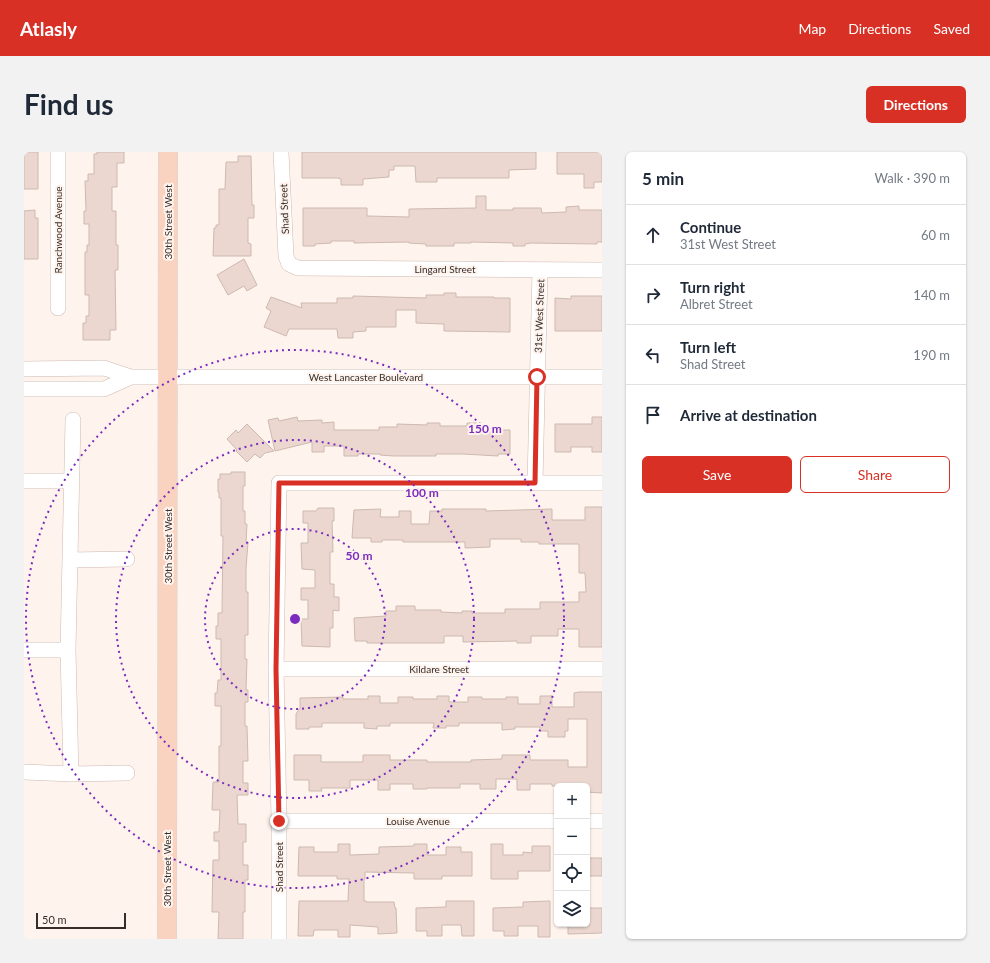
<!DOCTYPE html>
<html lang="en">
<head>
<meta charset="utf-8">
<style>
  :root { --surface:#fff; --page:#f2f2f3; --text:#1f2937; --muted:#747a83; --line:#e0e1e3; --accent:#d93025 }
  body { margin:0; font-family:Lato,sans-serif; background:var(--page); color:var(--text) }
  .controls { position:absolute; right:12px; bottom:12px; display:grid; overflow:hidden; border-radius:6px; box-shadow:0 1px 3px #0004 }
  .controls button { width:36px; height:36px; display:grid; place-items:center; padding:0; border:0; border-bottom:1px solid var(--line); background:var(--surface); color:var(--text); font:20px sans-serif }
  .scale { position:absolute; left:12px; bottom:10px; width:90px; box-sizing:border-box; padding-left:4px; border:2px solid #342d29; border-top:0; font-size:11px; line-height:14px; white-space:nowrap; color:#342d29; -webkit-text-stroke:3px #fff3ed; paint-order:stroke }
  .stop { position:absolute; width:12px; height:12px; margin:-9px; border:3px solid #d93025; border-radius:50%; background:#fff }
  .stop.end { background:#d93025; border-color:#fff; box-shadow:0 1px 4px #0008 }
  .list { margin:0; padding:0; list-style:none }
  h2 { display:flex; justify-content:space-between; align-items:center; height:52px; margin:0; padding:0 16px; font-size:17px }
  h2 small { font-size:13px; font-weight:400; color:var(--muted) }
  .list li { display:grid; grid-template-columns:26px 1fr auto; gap:12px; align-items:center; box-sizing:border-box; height:60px; padding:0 16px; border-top:1px solid var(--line) }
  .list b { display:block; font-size:15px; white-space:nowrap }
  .list p { margin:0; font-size:13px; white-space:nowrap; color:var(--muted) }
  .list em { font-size:13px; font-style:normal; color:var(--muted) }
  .actions { display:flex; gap:8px; padding:12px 16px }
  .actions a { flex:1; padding:9px 0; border:1px solid var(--accent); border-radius:6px; text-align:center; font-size:14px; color:var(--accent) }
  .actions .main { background:var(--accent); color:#fff }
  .icon { flex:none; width:22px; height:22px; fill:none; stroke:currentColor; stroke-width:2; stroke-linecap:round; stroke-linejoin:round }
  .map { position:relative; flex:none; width:578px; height:787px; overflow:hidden; border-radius:6px }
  header { display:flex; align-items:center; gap:24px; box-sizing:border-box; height:56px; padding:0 20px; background:var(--accent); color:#fff }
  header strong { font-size:19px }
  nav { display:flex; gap:22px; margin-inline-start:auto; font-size:14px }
  .intro { display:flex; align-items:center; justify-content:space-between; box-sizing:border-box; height:96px; padding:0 24px }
  h1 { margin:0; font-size:28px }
  .button { padding:10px 18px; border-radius:6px; background:var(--accent); color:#fff; font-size:14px; font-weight:700 }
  main { display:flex; gap:24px; padding:0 24px }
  aside { flex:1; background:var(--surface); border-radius:6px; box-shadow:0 1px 3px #0004 }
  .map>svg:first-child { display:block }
  .building { fill:#ebd7cf; stroke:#ccb9b0 }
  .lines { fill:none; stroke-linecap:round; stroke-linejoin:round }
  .minor-casing { stroke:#cdb9b1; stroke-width:16 }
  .major-casing { stroke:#d6d5d4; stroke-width:20 }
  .minor { stroke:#fff; stroke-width:15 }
  .major { stroke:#fad2c0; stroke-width:19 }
  .route { stroke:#d93025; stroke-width:5 }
  .ring { fill:none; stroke:#7b2cbf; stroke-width:2; stroke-dasharray:2 4 }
  .labels { text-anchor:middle; stroke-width:4; stroke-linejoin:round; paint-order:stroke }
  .street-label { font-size:10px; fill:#342d29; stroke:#fff3ed }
  .centre { fill:#7b2cbf; stroke:#fff3ed; stroke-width:2 }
  .ring-label { font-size:12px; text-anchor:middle; font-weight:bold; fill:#7b2cbf; stroke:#fff3ed; stroke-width:4; stroke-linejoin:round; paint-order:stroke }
</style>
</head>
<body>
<header>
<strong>Atlasly</strong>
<nav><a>Map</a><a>Directions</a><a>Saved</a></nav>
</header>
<div class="intro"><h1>Find us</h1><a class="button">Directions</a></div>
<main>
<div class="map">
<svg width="578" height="787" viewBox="0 0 578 787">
  <rect width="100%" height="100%" fill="#fff3ed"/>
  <!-- building -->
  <path class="building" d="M0,0H14V37H0Z
    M73,0H100V11H93V35H88V59H92V93H94V118H91L92,178H86V188H59V171H62V164H65V143H61V100H63V93H65V72H60V59H62L61,29H64V22H70V2H73Z
    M278,0H512V17L485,18V26H413V30H392L391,14H370V18H365V25L339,27V33H317V27L314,26H278Z
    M533,0H578V30H570V36H560V22H533Z
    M214,4H227L228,53H230V66H224V91L227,92V104H189L190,76H192V73H195V37H201L202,10H214Z
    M452,44H462V58H489V56H517L518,61L542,60V55L555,54V58H578V90H573V92L507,91L501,92V94H489V91L447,90V91H430V94H402V92L385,91V90L330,91V89H307V91L291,92V94H279V56H343V64L385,65V57L452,56Z
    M11,58V66H14V107H0V59Z
    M220,107L233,133L223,139L220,134L204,143L193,123Z
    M420,141H432V145H470V146H486V180L420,179V172L392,171V158H372V175H342V179L329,180V186H314L313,177H265L262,184L240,175L247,159L242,156L247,145L278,156L277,151H313V146H329V144L402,146V143H420Z
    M547,144H578V179H531V146L547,147Z
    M273,265L274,269L298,268V271L310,270V278H355V275H373V272L403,273V271H416V274H443V271H453V278H486V302H474V304L439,302H412V304H370L356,303V302H334V304H320V294H300V300H288V290L251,299L244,268L254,266L255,269Z
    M568,265H578V300H568V295H547V300H531V272H568Z
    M223,272L250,299L241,301L236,306L231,302L223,310L212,299L213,298L203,287L212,278L214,281Z
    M207,320H221V334H219V359H221V372H223L222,390H224L222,417V440H224V483H221V507H223L222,538H224V550H221V574H223L224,609H219V631H224V643H213L214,672H222V690H219V713H224V728H221V760H219V787H194L195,760H188L189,708H195V689H190V680H195L196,658H188L189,630H195V594H197V554H191V541H193L194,528H197V487H192V474H194V461H198L199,384H197V346H195V340H194V327H196V322H207Z
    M561,355H578V495H555V477H534V484H507V491H493V489L439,490V484H420V491H343V489H331L330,466L362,464V459H372V454H391V458H417V460L438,461V459H448V461H481V457H516V450H555V440H562L561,421H555V392H515V390H497V387H466V395L441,396V390H379V388H358V390H347V386H328L330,358L357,357L356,365H375V359H387V372H405L406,359H418V357H462V359L528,357V368H561Z
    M294,356H310V369H308L309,400H306V432H310V445H315V459L309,458V476H306V495L278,494L277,467H284V448H277V436H291V418L278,417L277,391H284V371H279V359H292Z
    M555,540H578V641L563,640V634H528V632H506V638H493V627H472V637H456V632H436V636H403V637H389V632H366V638H354V628H326V636H297L298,639H285V628H270V603H297V610H339V603H366V608H403V610H447V608L478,607V603H506V608H544V615H563V567H544V579H541V585H524V579H516V575H491V577L478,578V571H435V574H422V576H409L410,571H366V574H353V577L340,576V571H298V575H285V577H272V562L276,556V546L319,545V547H344V544H356V551H374V545H389V547H413V544H425V550H444V545H458V547H482V545H494V552H516V544H528V555H550V541Z
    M314,692H326V703L355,702V695L390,694V692H403V703H422V695H437V700H448V724H418V727H390V721L341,720V727H340V749H342V750H370L371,756H372L373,781L354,782V775L326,773V785H314V778H290L289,784H274L275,749H324L325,727H313V724H274L275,695H290V700H314Z
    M467,692H479V703H499V700L508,701V694H526V719H494V727H467Z
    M563,706H578V724H563Z
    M422,749H450V784H438L437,773H418V784H403V779H392V756L422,755Z
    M526,749V785H514V774H494V784H480V779H469V756L499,755V750Z
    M563,756H578V781L544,782V772H563Z"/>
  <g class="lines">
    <!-- minor casing -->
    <g class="minor-casing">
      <path id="minor" d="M257,0L262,104L265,112L274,116L578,118
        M34,156V0
        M0,217L80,216L107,225H578
        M0,237H80L107,225
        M0,329H48
        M511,331L516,118
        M46,408L103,407
        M0,498H44L49,268
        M44,498L47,622L103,621
        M252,517H578
        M0,620L47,622
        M255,669H533
        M563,669H578
        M255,787V669L252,517L255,331H578"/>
    </g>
    <!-- major casing -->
    <g class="major-casing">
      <path id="major" d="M143,787L144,0"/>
    </g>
    <!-- minor -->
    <use href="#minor" class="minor"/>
    <!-- major -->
    <use href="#major" class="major"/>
  </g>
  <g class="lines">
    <!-- route -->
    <path class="route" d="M255,669L252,517L255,331H511L513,225"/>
  </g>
  <!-- distance rings -->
  <g class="ring">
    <circle cx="271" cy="467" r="90"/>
    <circle cx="271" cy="467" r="179"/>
    <circle cx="271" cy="467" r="269"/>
  </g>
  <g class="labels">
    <!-- street labels -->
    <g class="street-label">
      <text transform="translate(260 57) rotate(-92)" y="4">Shad Street</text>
      <text transform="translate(144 70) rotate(-90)" y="4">30th Street West</text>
      <text transform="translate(34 78) rotate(-90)" y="4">Ranchwood Avenue</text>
      <text x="421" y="121">Lingard Street</text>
      <text transform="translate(515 164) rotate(-88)" y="4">31st West Street</text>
      <text x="342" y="229">West Lancaster Boulevard</text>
      <text transform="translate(144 394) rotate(-90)" y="4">30th Street West</text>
      <text x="415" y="521">Kildare Street</text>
      <text x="394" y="673">Louise Avenue</text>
      <text transform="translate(255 715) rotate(-90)" y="4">Shad Street</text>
      <text transform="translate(143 717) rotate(-90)" y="4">30th Street West</text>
    </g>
  </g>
  <circle cx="271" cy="467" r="6" class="centre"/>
  <g class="ring-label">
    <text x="461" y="281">150 m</text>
    <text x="398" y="345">100 m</text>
    <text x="335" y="408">50 m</text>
  </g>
</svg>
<div class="controls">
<button>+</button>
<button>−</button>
<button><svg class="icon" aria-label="locate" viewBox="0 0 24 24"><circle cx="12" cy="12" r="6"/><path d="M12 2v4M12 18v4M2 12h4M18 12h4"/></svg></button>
<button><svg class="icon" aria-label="layers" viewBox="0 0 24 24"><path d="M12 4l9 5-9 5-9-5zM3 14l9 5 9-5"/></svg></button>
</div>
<div class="scale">50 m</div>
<div class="stop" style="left:513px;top:225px"></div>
<div class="stop end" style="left:255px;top:669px"></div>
</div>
<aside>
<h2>5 min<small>Walk · 390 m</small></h2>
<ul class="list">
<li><svg class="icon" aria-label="ahead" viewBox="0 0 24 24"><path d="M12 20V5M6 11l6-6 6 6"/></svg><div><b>Continue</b><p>31st West Street</p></div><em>60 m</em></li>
<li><svg class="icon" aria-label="right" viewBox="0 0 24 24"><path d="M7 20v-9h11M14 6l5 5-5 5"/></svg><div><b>Turn right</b><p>Albret Street</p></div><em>140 m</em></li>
<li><svg class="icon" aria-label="left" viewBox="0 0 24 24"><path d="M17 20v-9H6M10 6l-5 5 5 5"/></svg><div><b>Turn left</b><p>Shad Street</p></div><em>190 m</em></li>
<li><svg class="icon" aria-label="arrive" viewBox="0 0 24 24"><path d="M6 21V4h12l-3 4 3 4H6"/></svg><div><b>Arrive at destination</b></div></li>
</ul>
<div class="actions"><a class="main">Save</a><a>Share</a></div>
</aside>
</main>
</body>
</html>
